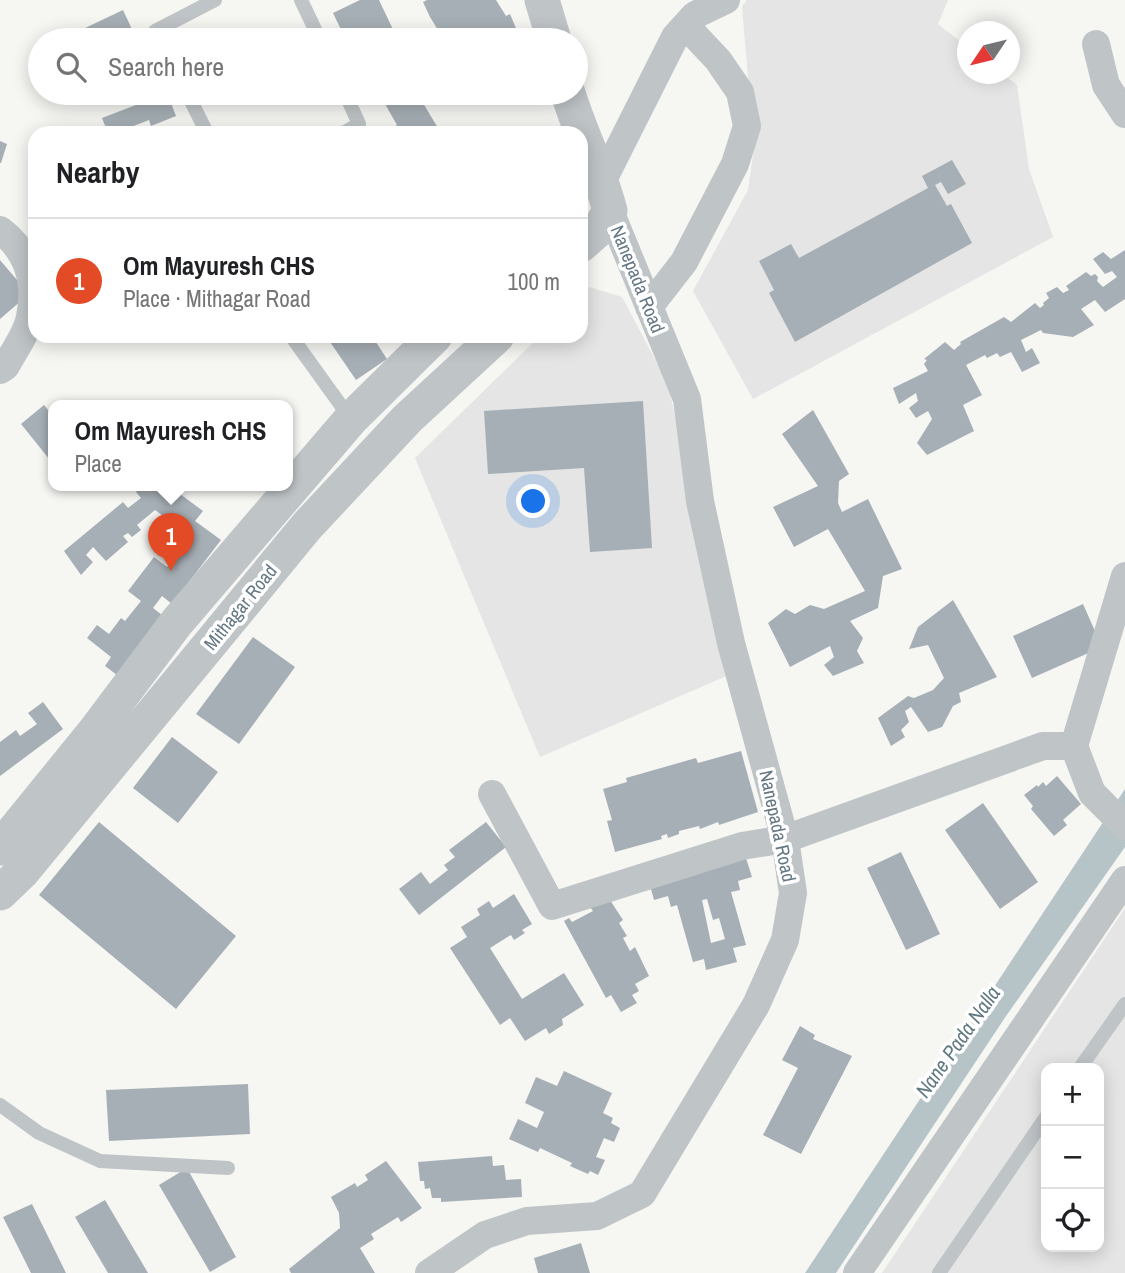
<!DOCTYPE html>
<html lang="en">
<head>
<meta charset="utf-8">
<style>
  :root { --surface:#fff; --page:#f6f6f6; --text:#202124; --muted:#757577; --line:#e0e0e0; --accent:#e34a26 }
  body { margin:0; font-family:"Archivo Narrow",sans-serif; background:var(--page); color:var(--text) }
  .controls { position:absolute; right:21px; bottom:21px; display:grid; overflow:hidden; border-radius:14px; box-shadow:0 4px 18px #0003 }
  .controls button { width:63px; height:63px; display:grid; place-items:center; padding:0; border:0; border-bottom:2px solid var(--line); background:var(--surface); color:var(--text); font:35px sans-serif }
  .compass { position:absolute; left:957px; top:21px; width:63px; height:63px; border-radius:50%; background:var(--surface); box-shadow:0 4px 18px #0003; rotate:235deg }
  .you { position:absolute; left:534px; top:502px; width:24px; height:24px; margin:-18px; border:5px solid #fff; border-radius:50%; background:#1a73e8; box-shadow:0 0 0 10px #1a73e833 }
  .badge { display:grid; place-items:center; width:46px; height:46px; border-radius:50%; background:var(--accent); color:#fff; font-size:23px; font-weight:700 }
  .pin { position:absolute; translate:-50% -58px; filter:drop-shadow(0 2px 4px #0008) }
  .pin::after { content:''; position:absolute; top:37px; width:24px; height:21px; background:inherit; clip-path:polygon(0 0,100% 0,50% 100%) }
  .popup { position:absolute; left:48px; top:400px; width:245px; height:91px; box-sizing:border-box; display:grid; place-content:center; border-radius:14px; background:var(--surface); filter:drop-shadow(0 2px 5px #0005); font-size:23px; white-space:nowrap; color:var(--muted) }
  .popup b { font-size:26px; color:var(--text) }
  .popup::after { content:''; position:absolute; left:50%; top:100%; margin-left:-14px; border:14px solid transparent; border-top-color:var(--surface) }
  .list { margin:0; padding:0; list-style:none }
  h2 { display:flex; justify-content:space-between; align-items:center; height:91px; margin:0; padding:0 28px; font-size:30px }
  h2 small { font-size:23px; font-weight:400; color:var(--muted) }
  .list li { display:grid; grid-template-columns:46px 1fr auto; gap:21px; align-items:center; box-sizing:border-box; height:126px; padding:0 28px; border-top:2px solid var(--line) }
  .list b { display:block; font-size:26px; white-space:nowrap }
  .list p { margin:0; font-size:23px; white-space:nowrap; color:var(--muted) }
  .list em { font-size:23px; font-style:normal; color:var(--muted) }
  .icon { flex:none; width:38px; height:38px; fill:none; stroke:currentColor; stroke-width:2; stroke-linecap:round; stroke-linejoin:round }
  .map { position:relative; flex:none; width:1125px; height:1273px; overflow:hidden }
  .search { position:absolute; background:var(--surface); box-shadow:0 4px 18px #0003; left:28px; top:28px; width:560px; height:77px; display:flex; align-items:center; gap:18px; box-sizing:border-box; padding:0 24px; border-radius:38px; color:var(--muted); font-size:26px }
  .panel { position:absolute; background:var(--surface); box-shadow:0 4px 18px #0003; left:28px; top:126px; width:560px; height:217px; border-radius:21px }
  .map>svg:first-child { display:block }
  .built { fill:#e4e5e4; fill-rule:evenodd }
  .water { fill:#b6c4c7 }
  .building { fill:#a6afb5; fill-rule:evenodd }
  .lines { fill:none; stroke-linecap:round; stroke-linejoin:round }
  .service { stroke:#bfc4c7; stroke-width:14 }
  .minor { stroke:#bfc4c7; stroke-width:28 }
  .tertiary { stroke:#bfc4c7; stroke-width:35 }
  .labels { text-anchor:middle; stroke-width:7; stroke-linejoin:round; paint-order:stroke }
  .street-label { font-size:19px; fill:#657884; stroke:#fff }
  .water-label { font-size:21px; font-style:italic; fill:#617a81; stroke:#fff }
</style>
</head>
<body>
<div class="map">
<svg width="1125" height="1273" viewBox="0 0 1125 1273">
  <rect width="100%" height="100%" fill="#f6f6f3"/>
  <!-- built -->
  <path class="built" d="M747,0H948L938,24L967,47L968,74H1003L1017,85L1029,169L1053,237L753,399L693,291L748,190L754,148L742,6Z
    M589,287L622,297L668,384L731,674L540,757L415,458L540,336H581V295Z
    M1125,908V1273H882ZM1046,1068H1099V1247H1046Z"/>
  <!-- water -->
  <path class="water" d="M1125,789V847L1004,1019L836,1273H805Z"/>
  <!-- building -->
  <path class="building" d="M360,0H379L398,40H346L333,13Z
    M427,0H496L506,16L510,14L521,40H494L492,37L486,40H448L441,28L438,30L430,17L423,2Z
    M123,10L137,40H88L83,29Z
    M167,93L176,116L151,126L149,120L131,127L134,133H108L102,118Z
    M388,93H417L441,133H399L395,126L397,125L381,97Z
    M0,141L7,144L1,163H0Z
    M952,160L966,184L948,194L941,182L935,185L947,206L951,204L972,243L795,342L769,293L774,290L759,261L791,244L799,258L928,188L922,176Z
    M1125,250V299L1105,312L1095,300L1081,309L1094,325L1073,337L1043,333L1041,330L1021,340L1026,352L1032,348L1040,363L1022,372L1011,352L1000,357L997,353L987,358L985,355L966,365L982,395L963,405L974,431L927,455L917,443L932,419L928,411L916,418L909,408L918,401L916,393L899,404L893,388L928,371L924,364L927,360L924,359L945,342L954,350L961,344L960,342L1004,317L1011,322L1035,303L1040,308L1044,305L1043,303L1049,298L1046,293L1057,287L1063,293L1069,290L1066,286L1086,272L1091,276L1095,274L1098,277L1097,281L1103,287L1117,277L1112,271L1105,274L1093,259L1103,252L1111,259Z
    M0,260L29,294L0,319Z
    M326,336H372L387,359L356,380Z
    M643,401L652,548L590,552L584,468L488,474L484,411Z
    M44,405L54,417L49,421L54,427V465L21,424Z
    M813,410L849,474L839,481L838,503L842,512L868,499L902,569L883,576L878,608L850,621L863,638L857,651L864,663L833,676L824,665L834,657L830,646L790,667L768,623L786,609L795,614L810,605L824,609L865,591L828,529L794,547L773,507L818,486L782,434Z
    M142,485H149L154,489L156,485H181L176,491L203,511L195,521L221,540L172,604L162,596L153,608L167,619L121,678L105,666L111,657L87,638L97,625L109,634L121,618L125,621L141,601L128,591L154,557L167,567L190,536L155,510L137,525L141,530L132,537L128,533L123,536L128,542L106,561L93,547L86,555L93,562L81,575L64,551L123,502L128,508L141,498L136,492Z
    M953,600L997,677L959,693L961,702L953,706L942,727L928,732L911,707L905,711L909,722L901,730L905,737L891,746L878,718L908,696L914,698L933,690L944,678L928,645L909,649L918,627Z
    M1083,604L1102,647L1032,678L1013,636Z
    M253,637L295,667L239,744L196,714Z
    M43,702L63,729L0,776V742L16,730L20,736L37,724L28,713Z
    M172,737L218,772L178,823L133,788Z
    M741,751L758,812L719,825L718,822L700,829L699,826L679,831V834L668,838L667,834L661,836L662,839L615,852L607,821L612,820L603,789L627,782L626,778L696,758L698,763Z
    M1057,776L1081,804L1063,820L1067,825L1054,836L1031,809L1033,806L1024,795L1037,785L1038,787L1043,782L1046,786Z
    M983,803L1038,882L1000,909L945,830Z
    M99,822L236,936L176,1009L39,895Z
    M486,822L506,847L419,915L399,889L421,872L430,884L448,870L444,865L455,857L449,850Z
    M901,852L940,934L906,950L867,868Z
    M746,858L752,877L738,881L740,890L731,892L746,945L733,948L737,962L706,970L704,959L693,962L677,905L671,907L668,896L654,900L649,882ZM707,899L713,920L719,918L725,939L711,943L702,900Z
    M514,894L532,924L522,930L525,933L514,940L511,935L490,948L522,999L564,973L584,1005L562,1019L563,1025L549,1034L546,1028L525,1041L510,1018L500,1025L450,948L467,937L461,927L480,915L477,909L489,901L493,908Z
    M608,897L623,920L619,923L627,936L623,938L630,951L635,947L649,976L635,984L639,991L632,995L637,1003L621,1012L611,995L606,998L564,921L569,918L572,922L593,911L590,907Z
    M800,1026L815,1035L813,1039L852,1056L801,1154L763,1135L798,1068L782,1060Z
    M564,1071L612,1093L603,1113L613,1118L611,1123L620,1128L614,1142L604,1138L596,1157L605,1160L598,1175L590,1171L588,1174L570,1166L572,1163L540,1148L538,1152L509,1139L518,1119L537,1128L544,1112L525,1103L536,1077L557,1086Z
    M248,1084L250,1134L109,1141L106,1090Z
    M492,1156L493,1166L504,1165L506,1180L521,1179L522,1197L441,1202V1198H432L430,1188L425,1189L424,1181H420L418,1162Z
    M386,1161L422,1208L401,1222L398,1217L371,1234L374,1239L360,1248L375,1273H291L289,1269L340,1228L339,1213L331,1197L355,1183L357,1187L368,1180L365,1175Z
    M187,1168L236,1257L210,1272L159,1185Z
    M105,1200L148,1273H108L75,1217Z
    M32,1204L66,1273H31L3,1217Z
    M581,1243L590,1273H538L534,1258Z"/>
  <g class="lines">
    <!-- service -->
    <path class="service" d="M301,0L320,40
      M160,40L155,31L215,0
      M187,93L207,133
      M343,133L359,124L345,93
      M291,336L350,418
      M1080,1068L1125,1004
      M0,1105L39,1133L100,1161L228,1168
      M939,1273L1046,1117"/>
    <!-- minor -->
    <path class="minor" d="M1096,44L1106,85L1125,114
      M603,180L675,37L695,15L726,0
      M0,230C29,252 37,282 30,317C27,334 13,352 6,366L0,370
      M649,307L684,262L735,164L747,126L740,92L718,60L686,26
      M1074,746L1125,576
      M492,794L552,906L742,846L785,839L1043,746H1074L1092,793L1125,826
      M429,1273L485,1235L527,1221L597,1216L642,1194L756,1005L785,940L793,893L785,839L731,643L700,501L687,399L610,211
      M857,1273L1125,880"/>
    <!-- tertiary -->
    <path class="tertiary" d="M542,0L554,40
      M568,93C580,133 600,170 610,211L599,229L581,245
      M0,848L95,731L177,622L351,419L435,336
      M0,893L23,871L307,526L407,419L497,336"/>
  </g>
  <g class="labels">
    <!-- street labels -->
    <g class="street-label">
      <text transform="translate(638 279) rotate(68)" y="7">Nanepada Road</text>
      <text transform="translate(240 607) rotate(-51)" y="7">Mithagar Road</text>
      <text transform="translate(778 826) rotate(78)" y="7">Nanepada Road</text>
    </g>
    <!-- water labels -->
    <g class="water-label">
      <text transform="translate(958 1042) rotate(-55)" y="7">Nane Pada Nalla</text>
    </g>
  </g>
</svg>
<div class="controls">
<button>+</button>
<button>−</button>
<button><svg class="icon" aria-label="locate" viewBox="0 0 24 24"><circle cx="12" cy="12" r="6"/><path d="M12 2v4M12 18v4M2 12h4M18 12h4"/></svg></button>
</div>
<svg class="compass" viewBox="-18 -18 36 36"><path d="M0-13l5 13h-10z" fill="#e53935"/><path d="M0 13l5-13h-10z" fill="#757577"/></svg>
<div class="you"></div>
<div class="pin badge" style="left:171px;top:571px">1</div>
<div class="popup"><b>Om Mayuresh CHS</b>Place</div>
<div class="search"><svg class="icon" aria-label="search" viewBox="0 0 24 24"><circle cx="10" cy="10" r="6"/><path d="M15 15l6 6"/></svg>Search here</div>
<section class="panel">
<h2>Nearby<small></small></h2>
<ul class="list">
<li><span class="badge">1</span><div><b>Om Mayuresh CHS</b><p>Place · Mithagar Road</p></div><em>100 m</em></li>
</ul>
</section>
</div>
</body>
</html>
